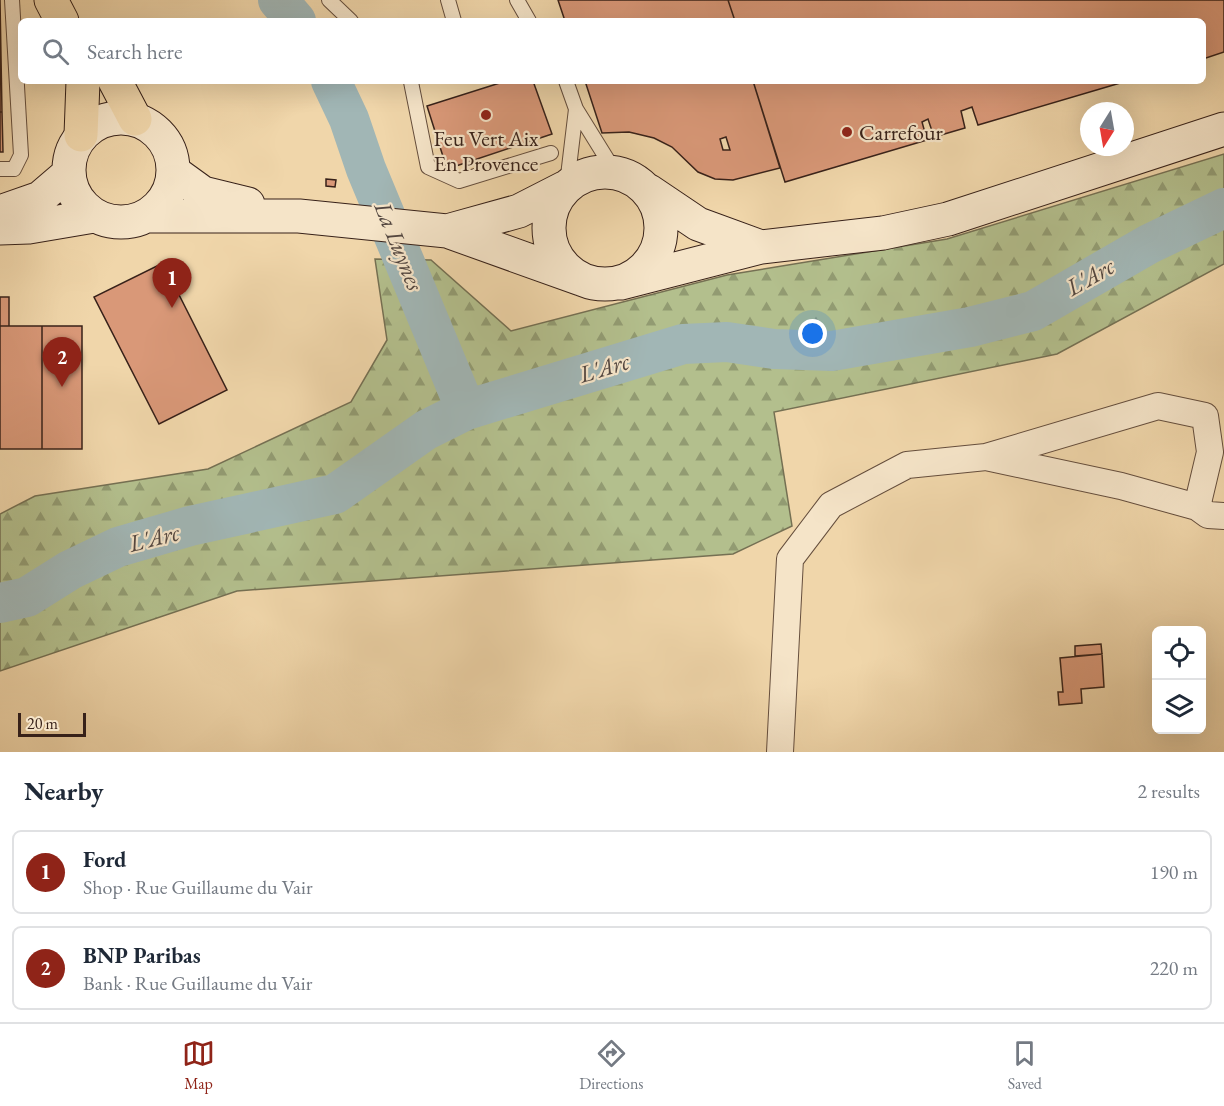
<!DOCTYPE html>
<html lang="en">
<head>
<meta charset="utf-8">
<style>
  :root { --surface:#fff; --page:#f2f2f3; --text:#1f2937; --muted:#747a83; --line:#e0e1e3; --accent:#8f2418 }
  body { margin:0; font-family:"EB Garamond",serif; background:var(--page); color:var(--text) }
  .controls { position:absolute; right:18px; bottom:18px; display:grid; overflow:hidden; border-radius:9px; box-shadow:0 6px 24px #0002 }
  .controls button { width:54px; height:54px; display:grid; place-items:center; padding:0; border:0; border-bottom:2px solid var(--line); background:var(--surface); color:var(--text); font:30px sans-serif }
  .compass { position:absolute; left:1080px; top:102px; width:54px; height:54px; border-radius:50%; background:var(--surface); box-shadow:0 6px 24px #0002; rotate:191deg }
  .scale { position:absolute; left:18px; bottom:15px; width:68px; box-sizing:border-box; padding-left:6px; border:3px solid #372119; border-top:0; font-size:16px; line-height:21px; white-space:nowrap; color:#372119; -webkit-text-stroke:4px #f5e4c8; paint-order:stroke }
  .you { position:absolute; left:813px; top:334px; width:21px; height:21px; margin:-15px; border:4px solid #fff; border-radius:50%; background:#1a73e8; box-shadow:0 0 0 9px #1a73e833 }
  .badge { display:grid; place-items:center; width:39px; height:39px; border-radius:50%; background:var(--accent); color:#fff; font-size:20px; font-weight:700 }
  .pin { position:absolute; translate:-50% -50px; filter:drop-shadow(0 2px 3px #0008) }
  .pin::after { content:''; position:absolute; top:32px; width:21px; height:18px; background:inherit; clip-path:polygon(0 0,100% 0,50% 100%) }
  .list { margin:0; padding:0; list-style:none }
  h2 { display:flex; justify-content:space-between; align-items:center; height:78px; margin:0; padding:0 24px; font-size:26px }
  h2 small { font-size:20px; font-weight:400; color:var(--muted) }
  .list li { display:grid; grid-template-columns:39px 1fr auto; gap:18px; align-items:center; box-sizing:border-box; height:84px; margin:0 12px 12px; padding:0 12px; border:2px solid var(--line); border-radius:9px }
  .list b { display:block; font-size:22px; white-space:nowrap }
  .list p { margin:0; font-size:20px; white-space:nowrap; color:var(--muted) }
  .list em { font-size:20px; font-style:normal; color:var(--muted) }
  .icon { flex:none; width:33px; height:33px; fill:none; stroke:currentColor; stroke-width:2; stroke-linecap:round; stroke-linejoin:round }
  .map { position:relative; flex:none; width:1224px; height:752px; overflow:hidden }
  .search { position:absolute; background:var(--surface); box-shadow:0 6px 24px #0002; left:18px; right:18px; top:18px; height:66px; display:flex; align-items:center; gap:15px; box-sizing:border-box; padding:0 21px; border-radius:9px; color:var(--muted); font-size:22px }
  .sheet { height:270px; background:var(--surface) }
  nav { display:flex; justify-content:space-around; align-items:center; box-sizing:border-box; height:84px; border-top:2px solid var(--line); background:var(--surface); font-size:16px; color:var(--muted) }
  nav a { display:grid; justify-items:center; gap:3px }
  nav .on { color:var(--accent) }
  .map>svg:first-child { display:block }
  .forest { fill:url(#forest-firs); stroke:#757053; stroke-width:1.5 }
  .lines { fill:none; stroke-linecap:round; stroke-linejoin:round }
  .river { stroke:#a1b6b5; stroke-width:40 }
  .building { fill:#d99878; stroke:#372119; stroke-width:1.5; fill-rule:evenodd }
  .lane-casing { stroke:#654e3d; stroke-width:16 }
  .street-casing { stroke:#654e3d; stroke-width:28 }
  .secondary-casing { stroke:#372119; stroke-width:35 }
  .highway-casing { stroke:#372119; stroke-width:35 }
  .lane { stroke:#f5e4c8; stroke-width:14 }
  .street { stroke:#f5e4c8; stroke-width:26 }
  .secondary { stroke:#f5e4c8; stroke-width:33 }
  .highway { stroke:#f0d6aa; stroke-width:33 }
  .poi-dot { fill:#8f2418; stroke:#f5e4c8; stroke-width:2 }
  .labels { text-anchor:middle; stroke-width:4.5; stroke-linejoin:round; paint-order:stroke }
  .poi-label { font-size:22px; fill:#372119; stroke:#f5e4c8; text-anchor:start }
  .water-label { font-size:24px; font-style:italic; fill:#524640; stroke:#f5e4c8 }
</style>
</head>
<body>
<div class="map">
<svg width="1224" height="752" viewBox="0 0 1224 752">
  <defs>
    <pattern id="forest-firs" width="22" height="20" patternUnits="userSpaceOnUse" patternTransform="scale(1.5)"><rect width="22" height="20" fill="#b3bf8d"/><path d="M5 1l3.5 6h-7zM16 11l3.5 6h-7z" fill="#929b72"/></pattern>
  </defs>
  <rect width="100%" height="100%" fill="#f0d6aa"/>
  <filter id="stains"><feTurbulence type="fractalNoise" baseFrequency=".00333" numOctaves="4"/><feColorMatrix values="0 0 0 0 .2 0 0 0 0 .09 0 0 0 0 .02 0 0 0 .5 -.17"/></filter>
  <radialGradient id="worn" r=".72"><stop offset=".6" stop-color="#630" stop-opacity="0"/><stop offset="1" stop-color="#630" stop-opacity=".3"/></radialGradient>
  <!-- forest -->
  <path class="forest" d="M1224,154V264L1057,354L774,412L792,526L733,554L237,591L0,671V514L35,496L208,469L351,402L387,340L375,259L431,260L511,331L727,275L947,239Z"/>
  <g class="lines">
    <!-- river -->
    <path class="river" d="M278,0L296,21
      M331,81L349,119L366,169L466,410
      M0,603L27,597L70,570L118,547L190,526L335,494L426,430L466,410L683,344L727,342L774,349L832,351L970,327L1033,311L1149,244L1224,208"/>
  </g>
  <!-- building -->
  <path class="building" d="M0,0L2,112H0Z
    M558,0H728L735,21H565Z
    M728,0H1224V52L1203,59V21H735Z
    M506,81H533L552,134L447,169L427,106Z
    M585,81H753L780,168L733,180L715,179L698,172L672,147L654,138L629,132L602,133ZM726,137L730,150H723L720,139Z
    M753,81H1127L978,125L972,107L961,111L965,128L934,137L928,119L922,122L927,140L785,182Z
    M0,112H2L3,152H0Z
    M326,179L336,180L335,187L326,186Z
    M163,263L227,390L159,424L94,297Z
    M0,297H9V326H0Z
    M0,326H42V449H0Z
    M42,326H82V449H42Z
    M1101,644L1102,654L1075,656V646Z
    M1102,654L1104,687L1081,689L1082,703L1059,705L1058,692H1063L1060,658Z"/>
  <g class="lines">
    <!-- lane casing -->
    <g class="lane-casing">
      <path id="lane" d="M329,0L351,21
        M448,0L454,21
        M517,0L529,21
        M566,81L576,109L615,172
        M411,82L428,167L459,181L551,153
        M0,169H14L21,155L12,0
        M567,184L576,109"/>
    </g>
    <!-- street casing -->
    <g class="street-casing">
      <path id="street" d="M1197,507L1208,515L1224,516
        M780,752L790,559L831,505L907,465L986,457L1158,406L1205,416L1210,452L1197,507L1121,486L986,457"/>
    </g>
    <!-- secondary casing -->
    <g class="secondary-casing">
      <path id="secondary" d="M69 170a52 52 0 1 1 104 0a52 52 0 1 1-104 0Z
        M549 228a56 56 0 1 1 112 0a56 56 0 1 1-112 0Z
        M174,172L203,193L248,204
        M649,191L698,224L761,247
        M0,212L40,198L68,174
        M148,216H299L447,231L581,279
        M0,228L29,227L94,216
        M447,231L519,211L564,188
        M621,283L761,247L883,233L948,219L1224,129"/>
    </g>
    <!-- highway casing -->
    <g class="highway-casing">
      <path id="highway" d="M51,0L62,21
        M115,81L135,119
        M81,135L83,81"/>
    </g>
    <!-- lane -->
    <use href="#lane" class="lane"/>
    <!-- street -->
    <use href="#street" class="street"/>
    <!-- secondary -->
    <use href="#secondary" class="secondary"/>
    <!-- highway -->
    <use href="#highway" class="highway"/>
  </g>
  <!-- markers -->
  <g class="poi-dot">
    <circle cx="486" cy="115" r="6"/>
    <circle cx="847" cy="132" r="6"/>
  </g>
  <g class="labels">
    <!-- poi labels -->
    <g class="poi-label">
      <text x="859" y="140">Carrefour</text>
      <text x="486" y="146" text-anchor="middle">Feu Vert Aix<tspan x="486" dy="25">En Provence</tspan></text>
    </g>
    <!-- water labels -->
    <g class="water-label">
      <text transform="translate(399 246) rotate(68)" y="8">La Luynes</text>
      <text transform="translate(1090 277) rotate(-30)" y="8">L'Arc</text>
      <text transform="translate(604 368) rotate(-17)" y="8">L'Arc</text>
      <text transform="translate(154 538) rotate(-14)" y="8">L'Arc</text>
    </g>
  </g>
  <rect width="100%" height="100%" filter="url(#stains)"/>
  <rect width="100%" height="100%" fill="url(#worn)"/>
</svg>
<div class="controls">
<button><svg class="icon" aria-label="locate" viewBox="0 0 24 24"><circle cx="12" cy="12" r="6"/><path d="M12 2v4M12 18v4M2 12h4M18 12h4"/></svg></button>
<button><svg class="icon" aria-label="layers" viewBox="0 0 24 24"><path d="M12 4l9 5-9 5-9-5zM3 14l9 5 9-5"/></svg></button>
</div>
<svg class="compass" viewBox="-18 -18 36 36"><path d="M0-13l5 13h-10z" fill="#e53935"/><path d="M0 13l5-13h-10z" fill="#747a83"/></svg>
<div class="scale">20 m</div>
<div class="you"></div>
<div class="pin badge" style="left:172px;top:308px">1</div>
<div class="pin badge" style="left:62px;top:387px">2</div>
<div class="search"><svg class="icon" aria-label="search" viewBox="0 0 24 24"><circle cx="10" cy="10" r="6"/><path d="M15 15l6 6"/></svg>Search here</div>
</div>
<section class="sheet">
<h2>Nearby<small>2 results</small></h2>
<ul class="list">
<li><span class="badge">1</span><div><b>Ford</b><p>Shop · Rue Guillaume du Vair</p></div><em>190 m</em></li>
<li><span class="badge">2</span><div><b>BNP Paribas</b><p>Bank · Rue Guillaume du Vair</p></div><em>220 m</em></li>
</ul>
</section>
<nav>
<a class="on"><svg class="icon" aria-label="map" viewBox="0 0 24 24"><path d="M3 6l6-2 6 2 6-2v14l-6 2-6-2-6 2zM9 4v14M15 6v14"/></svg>Map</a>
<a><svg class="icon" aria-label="directions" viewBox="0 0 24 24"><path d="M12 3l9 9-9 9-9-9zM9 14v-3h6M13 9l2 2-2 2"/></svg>Directions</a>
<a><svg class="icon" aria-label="saved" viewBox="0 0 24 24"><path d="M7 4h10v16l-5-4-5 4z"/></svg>Saved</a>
</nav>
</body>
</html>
